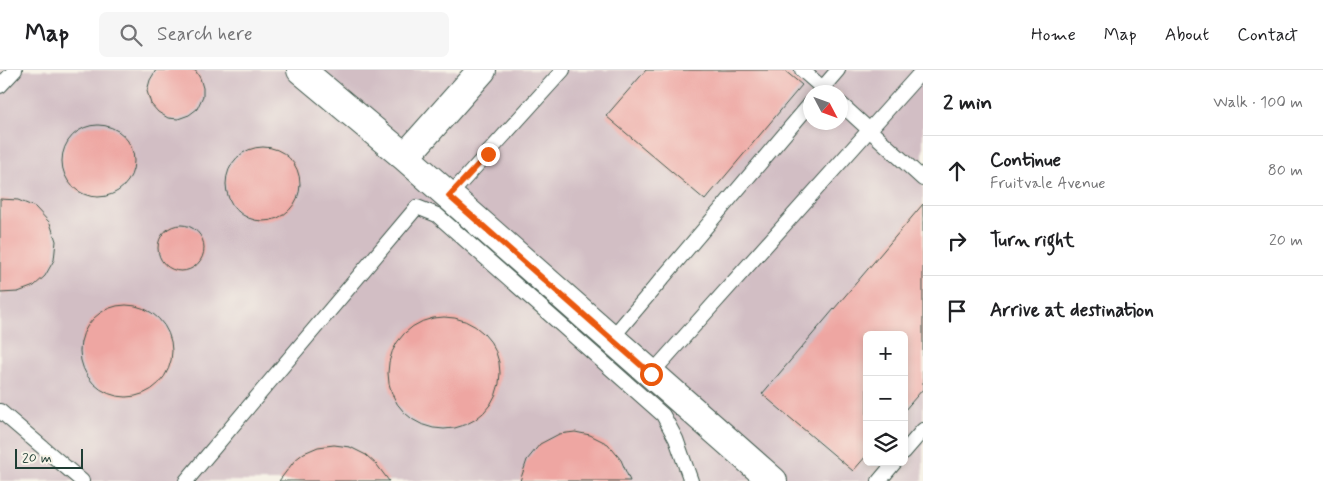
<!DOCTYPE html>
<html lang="en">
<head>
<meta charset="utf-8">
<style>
  :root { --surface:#fff; --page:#f6f6f6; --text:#202124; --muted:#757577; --line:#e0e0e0 }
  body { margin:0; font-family:Mynerve,sans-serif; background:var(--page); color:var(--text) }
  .controls { position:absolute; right:15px; bottom:15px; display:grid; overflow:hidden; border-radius:8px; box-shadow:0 2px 8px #0003 }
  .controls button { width:45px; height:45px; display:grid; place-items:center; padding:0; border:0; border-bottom:1px solid var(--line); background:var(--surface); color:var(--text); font:25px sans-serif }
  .compass { position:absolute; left:803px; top:15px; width:45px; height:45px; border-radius:50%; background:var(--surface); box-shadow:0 2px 8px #0003; rotate:131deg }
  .scale { position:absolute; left:15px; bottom:12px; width:68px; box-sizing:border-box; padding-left:5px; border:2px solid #1f3d34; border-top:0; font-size:14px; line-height:18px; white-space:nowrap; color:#1f3d34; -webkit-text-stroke:4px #f7f3e8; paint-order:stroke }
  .stop { position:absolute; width:15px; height:15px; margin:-11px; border:4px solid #ea580c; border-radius:50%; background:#fff }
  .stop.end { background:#ea580c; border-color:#fff; box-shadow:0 1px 5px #0008 }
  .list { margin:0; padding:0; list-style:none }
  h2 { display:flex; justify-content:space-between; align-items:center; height:65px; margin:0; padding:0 20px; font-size:21px }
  h2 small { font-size:16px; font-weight:400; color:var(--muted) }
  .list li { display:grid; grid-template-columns:32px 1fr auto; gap:15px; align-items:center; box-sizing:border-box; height:70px; padding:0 20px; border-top:1px solid var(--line) }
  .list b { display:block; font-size:19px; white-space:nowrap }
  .list p { margin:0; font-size:16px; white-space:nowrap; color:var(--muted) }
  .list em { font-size:16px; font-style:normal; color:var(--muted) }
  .icon { flex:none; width:28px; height:28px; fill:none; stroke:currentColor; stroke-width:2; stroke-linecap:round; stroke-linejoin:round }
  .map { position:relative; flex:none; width:923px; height:411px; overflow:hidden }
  header { display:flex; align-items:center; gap:30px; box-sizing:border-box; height:70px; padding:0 25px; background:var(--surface); border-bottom:1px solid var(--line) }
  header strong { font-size:24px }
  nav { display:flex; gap:28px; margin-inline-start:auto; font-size:18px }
  .search { width:350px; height:45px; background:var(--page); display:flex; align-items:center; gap:12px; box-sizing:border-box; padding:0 18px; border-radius:8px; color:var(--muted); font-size:19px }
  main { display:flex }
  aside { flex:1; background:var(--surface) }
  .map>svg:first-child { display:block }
  .industrial { fill:#d2bec4; fill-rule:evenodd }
  .building { fill:#eea6a2 }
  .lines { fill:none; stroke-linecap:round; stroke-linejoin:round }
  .lane-casing { stroke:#3e564a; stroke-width:16 }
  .street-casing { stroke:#3e564a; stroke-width:30 }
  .lane { stroke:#fff; stroke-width:14 }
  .street { stroke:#fff; stroke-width:28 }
  .route { stroke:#ea580c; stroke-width:6 }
</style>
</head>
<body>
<header>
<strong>Map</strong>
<div class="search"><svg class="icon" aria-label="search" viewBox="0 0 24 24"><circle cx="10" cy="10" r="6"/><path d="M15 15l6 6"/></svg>Search here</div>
<nav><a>Home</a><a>Map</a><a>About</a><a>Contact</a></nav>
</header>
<main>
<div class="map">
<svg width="923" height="411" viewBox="0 0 923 411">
  <rect width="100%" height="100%" fill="#f7f3e8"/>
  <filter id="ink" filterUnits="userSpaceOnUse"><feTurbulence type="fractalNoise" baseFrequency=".02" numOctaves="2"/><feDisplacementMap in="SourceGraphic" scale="10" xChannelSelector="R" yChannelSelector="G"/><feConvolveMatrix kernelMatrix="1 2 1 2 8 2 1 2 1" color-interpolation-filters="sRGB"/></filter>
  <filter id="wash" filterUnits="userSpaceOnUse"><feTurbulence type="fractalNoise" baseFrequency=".0096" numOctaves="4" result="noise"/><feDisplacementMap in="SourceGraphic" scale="20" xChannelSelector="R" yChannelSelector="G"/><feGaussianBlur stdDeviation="1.12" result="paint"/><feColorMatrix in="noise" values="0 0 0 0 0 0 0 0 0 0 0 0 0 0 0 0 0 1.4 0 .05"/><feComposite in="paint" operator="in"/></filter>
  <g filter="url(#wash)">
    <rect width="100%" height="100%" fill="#ece4c6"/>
    <!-- industrial -->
    <path class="industrial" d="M0,0H923V411H0ZM811,22H841V52H811ZM867,265H904V392H867Z"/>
    <g id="blocks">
      <!-- building -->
      <path class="building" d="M156,0H195L200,8L203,18V26L197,39L189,45L178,49L168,48L158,42L151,34L147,21L150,10Z
        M646,0H784L802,15L705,130L606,46Z
        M62 91a36 36 0 1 1 72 0a36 36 0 1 1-72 0Z
        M226 114a37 37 0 1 1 74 0a37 37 0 1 1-74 0Z
        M0,129L18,130L35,137L50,153L56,171L54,190L45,206L34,216L18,222L0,223Z
        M923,134V319L904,341V265H867V385L853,401L762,324Z
        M158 178a23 23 0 1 1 46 0a23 23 0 1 1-46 0Z
        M80 281a46 46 0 1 1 92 0a46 46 0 1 1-92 0Z
        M388 303a56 56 0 1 1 112 0a56 56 0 1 1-112 0Z
        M575,362L590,365L608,374L621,390L630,411H520L527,390L540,374L559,364Z
        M334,375L350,377L366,385L377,395L389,411H279L295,390L304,383L318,377Z"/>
    </g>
  </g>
  <g filter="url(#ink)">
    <use href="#blocks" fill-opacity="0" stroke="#3e564a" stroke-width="1"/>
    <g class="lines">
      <!-- lane casing -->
      <g class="lane-casing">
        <path id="lane" d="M802,0L827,22
          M0,16L15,0
          M819,22L838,0
          M841,34L923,109
          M449,126L563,0
          M611,269L811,33
          M651,304L923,0
          M0,341L82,411
          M904,382L923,360
          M186,411L417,137L437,145L663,345L676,369L691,411
          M879,411L895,392"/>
      </g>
      <!-- street casing -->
      <g class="street-casing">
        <path id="street" d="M301,0L405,87L773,411
          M405,87L482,0"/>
      </g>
      <!-- lane -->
      <use href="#lane" class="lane"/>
      <!-- street -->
      <use href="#street" class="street"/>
    </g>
  </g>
  <g class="lines" filter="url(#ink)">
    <!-- route -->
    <path class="route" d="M488,84L449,126L651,304"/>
  </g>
</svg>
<div class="controls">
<button>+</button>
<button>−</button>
<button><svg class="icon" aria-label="layers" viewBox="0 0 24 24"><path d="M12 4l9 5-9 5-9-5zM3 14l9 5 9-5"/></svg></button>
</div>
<svg class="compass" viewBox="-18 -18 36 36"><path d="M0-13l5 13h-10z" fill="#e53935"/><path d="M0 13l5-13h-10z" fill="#757577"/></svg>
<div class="scale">20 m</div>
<div class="stop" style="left:651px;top:304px"></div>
<div class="stop end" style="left:488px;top:84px"></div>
</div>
<aside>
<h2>2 min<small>Walk · 100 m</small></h2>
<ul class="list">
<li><svg class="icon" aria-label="ahead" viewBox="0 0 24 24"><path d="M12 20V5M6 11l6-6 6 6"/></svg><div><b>Continue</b><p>Fruitvale Avenue</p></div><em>80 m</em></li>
<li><svg class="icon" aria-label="right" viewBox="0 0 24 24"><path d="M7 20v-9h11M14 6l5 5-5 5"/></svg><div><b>Turn right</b></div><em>20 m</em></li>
<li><svg class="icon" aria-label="arrive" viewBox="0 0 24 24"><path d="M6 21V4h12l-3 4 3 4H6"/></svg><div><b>Arrive at destination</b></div></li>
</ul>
</aside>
</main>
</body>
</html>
